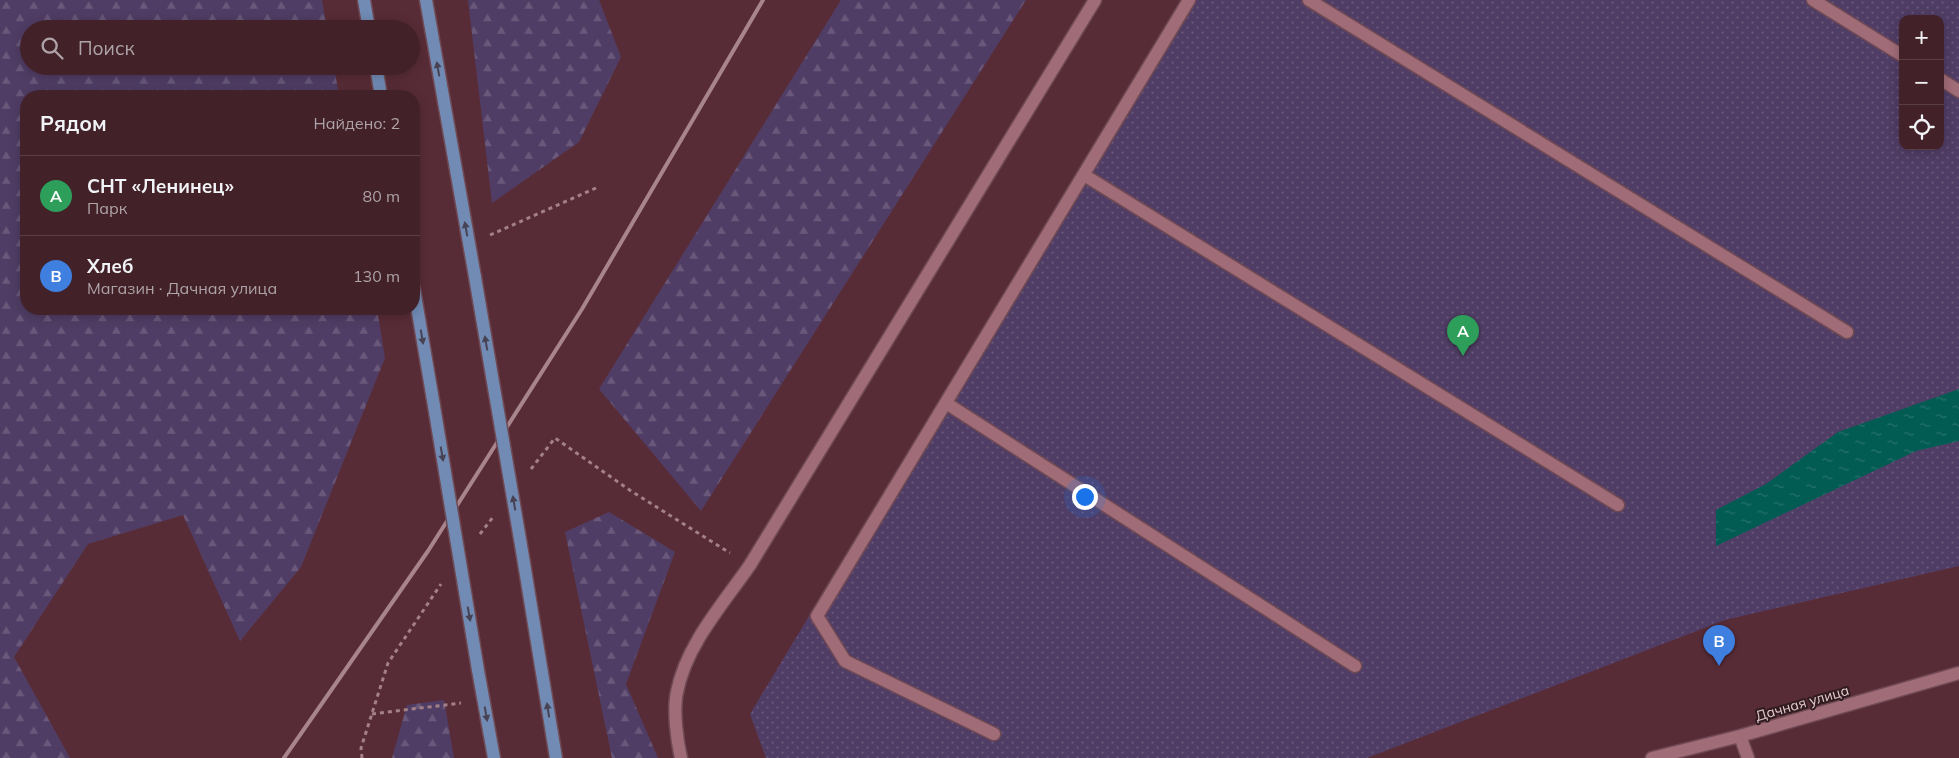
<!DOCTYPE html>
<html lang="ru">
<head>
<meta charset="utf-8">
<style>
  :root { --surface:#422129; --page:#4c2e35; --text:#f1f3f6; --muted:#aea3a8; --line:#5a3e46; --accent:#e69b98 }
  body { margin:0; font-family:Mulish,sans-serif; background:var(--page); color:var(--text) }
  .controls { position:absolute; right:15px; top:15px; display:grid; overflow:hidden; border-radius:10px; box-shadow:0 2px 12px #0003 }
  .controls button { width:45px; height:45px; display:grid; place-items:center; padding:0; border:0; border-bottom:1px solid var(--line); background:var(--surface); color:var(--text); font:25px sans-serif }
  .you { position:absolute; left:1084px; top:496px; width:18px; height:18px; margin:-12px; border:4px solid #fff; border-radius:50%; background:#1a73e8; box-shadow:0 0 0 8px #1a73e833 }
  .badge { display:grid; place-items:center; width:32px; height:32px; border-radius:50%; background:var(--accent); color:#fff; font-size:16px; font-weight:700 }
  .pin { position:absolute; translate:-50% -41px; filter:drop-shadow(0 1px 2px #0008) }
  .pin::after { content:''; position:absolute; top:26px; width:18px; height:15px; background:inherit; clip-path:polygon(0 0,100% 0,50% 100%) }
  .list { margin:0; padding:0; list-style:none }
  h2 { display:flex; justify-content:space-between; align-items:center; height:65px; margin:0; padding:0 20px; font-size:21px }
  h2 small { font-size:16px; font-weight:400; color:var(--muted) }
  .list li { display:grid; grid-template-columns:32px 1fr auto; gap:15px; align-items:center; box-sizing:border-box; height:80px; padding:0 20px; border-top:1px solid var(--line) }
  .list b { display:block; font-size:19px; white-space:nowrap }
  .list p { margin:0; font-size:16px; white-space:nowrap; color:var(--muted) }
  .list em { font-size:16px; font-style:normal; color:var(--muted) }
  .icon { flex:none; width:28px; height:28px; fill:none; stroke:currentColor; stroke-width:2; stroke-linecap:round; stroke-linejoin:round }
  .map { position:relative; flex:none; width:1959px; height:758px; overflow:hidden }
  .search { position:absolute; background:var(--surface); box-shadow:0 2px 12px #0003; left:20px; top:20px; width:400px; height:55px; display:flex; align-items:center; gap:12px; box-sizing:border-box; padding:0 18px; border-radius:28px; color:var(--muted); font-size:19px }
  .panel { position:absolute; background:var(--surface); box-shadow:0 2px 12px #0003; left:20px; top:90px; width:400px; height:225px; border-radius:20px }
  .map>svg:first-child { display:block }
  .forest { fill:url(#forest-firs) }
  .garden { fill:url(#garden-dots); fill-rule:evenodd }
  .water { fill:url(#water-ripples) }
  .lines { fill:none; stroke-linecap:round; stroke-linejoin:round }
  .minor-casing { stroke:#6f4953; stroke-width:15 }
  .major-casing { stroke:#6f4953; stroke-width:15 }
  .path { stroke:#a48088; stroke-width:3; stroke-dasharray:4 4; stroke-linecap:butt }
  .minor { stroke:#a06c78; stroke-width:12 }
  .major { stroke:#718bb4; stroke-width:12 }
  .rail { stroke:#a8848c; stroke-width:4 }
  .major-bridge-casing { stroke:#6f4953; stroke-width:15; stroke-linecap:butt }
  .major-bridge { stroke:#718bb4; stroke-width:12 }
  .oneway { fill:#474354 }
  .labels { text-anchor:middle; stroke-width:4; stroke-linejoin:round; paint-order:stroke }
  .street-label { font-size:14px; fill:#e6c9cf; stroke:#301c20 }
</style>
</head>
<body>
<div class="map">
<svg width="1959" height="758" viewBox="0 0 1959 758">
  <defs>
    <pattern id="forest-firs" width="22" height="20" patternUnits="userSpaceOnUse" patternTransform="scale(1.25)"><rect width="22" height="20" fill="#503d65"/><path d="M5 1l3.5 6h-7zM16 11l3.5 6h-7z" fill="#69587a"/></pattern>
    <pattern id="garden-dots" width="8" height="8" patternUnits="userSpaceOnUse" patternTransform="scale(1.25)"><rect width="8" height="8" fill="#503d65"/><path d="M2 2h.1M6 6h.1" fill="none" stroke="#69587a" stroke-width="1.8" stroke-linecap="round"/></pattern>
    <pattern id="water-ripples" width="26" height="14" patternUnits="userSpaceOnUse" patternTransform="scale(1.25)"><rect width="26" height="14" fill="#025c54"/><path d="M2 4q2-2 4 0t4 0M15 11q2-2 4 0t4 0" fill="none" stroke="#27726c"/></pattern>
  </defs>
  <rect width="100%" height="100%" fill="#582c37"/>
  <!-- forest -->
  <path class="forest" d="M0,0H322L327,29H29V66H334L339,96H26V309H377L385,358L301,567L240,641L183,515L88,544L14,657L70,758H0Z
    M468,0H599L621,57L579,142L492,203Z
    M841,0H1026L701,511L599,389Z
    M609,512L675,552L626,684L658,758H612L565,532Z
    M444,700L454,758H392L407,705Z"/>
  <!-- garden -->
  <path class="garden" d="M1181,0H1959V566L1725,620L1367,758H766L750,714ZM1903,19H1940V146H1903Z"/>
  <!-- water -->
  <path class="water" d="M1959,389V441L1916,451L1716,546V510L1766,484L1838,432Z"/>
  <g class="lines">
    <!-- minor casing -->
    <g class="minor-casing">
      <path id="minor" d="M1309,0L1847,332
        M1813,0L1903,56
        M1940,79L1959,91
        M1084,175L1618,505
        M946,403L1355,666
        M994,734L845,661L817,616L1189,0
        M1740,736L1748,758
        M681,758C677,741 673,710 677,692C686,645 723,604 750,565L1095,0
        M1652,758L1740,736L1959,673"/>
    </g>
    <!-- major casing -->
    <g class="major-casing">
      <path id="major" d="M364,0L369,29
        M426,0L475,277
        M376,66L381,96
        M414,289L434,406
        M522,551L556,758
        M478,670L494,758"/>
    </g>
    <!-- path -->
    <path class="path" d="M490,235L596,188
      M531,469L555,438L631,491L730,553
      M480,534L493,517
      M372,714L461,703
      M362,758L361,748L388,663L441,584"/>
    <!-- minor -->
    <use href="#minor" class="minor"/>
    <!-- major -->
    <use href="#major" class="major"/>
    <!-- rail -->
    <path class="rail" d="M284,758L428,551L582,309L763,0"/>
    <!-- major-bridge casing -->
    <g class="major-bridge-casing">
      <path id="major-bridge" d="M475,277L522,551
        M434,406L478,670"/>
    </g>
    <!-- major-bridge -->
    <use href="#major-bridge" class="major-bridge"/>
  </g>
  <!-- one-way arrows -->
  <defs><path id="oneway-solid" d="M-6-.8H1V-3.2L6.5 0L1 3.2V.8H-6Z" transform="scale(1.25)"/></defs>
  <g class="oneway">
    <use href="#oneway-solid" transform="translate(438 69) rotate(-100)"/>
    <use href="#oneway-solid" transform="translate(466 229) rotate(-100)"/>
    <use href="#oneway-solid" transform="translate(422 337) rotate(80)"/>
    <use href="#oneway-solid" transform="translate(486 343) rotate(-100)"/>
    <use href="#oneway-solid" transform="translate(442 454) rotate(80)"/>
    <use href="#oneway-solid" transform="translate(514 503) rotate(-100)"/>
    <use href="#oneway-solid" transform="translate(469 614) rotate(80)"/>
    <use href="#oneway-solid" transform="translate(548 710) rotate(-99)"/>
    <use href="#oneway-solid" transform="translate(486 714) rotate(80)"/>
  </g>
  <g class="labels">
    <!-- street labels -->
    <g class="street-label">
      <text transform="translate(1802 703) rotate(-16)" y="5">Дачная улица</text>
    </g>
  </g>
</svg>
<div class="controls">
<button>+</button>
<button>−</button>
<button><svg class="icon" aria-label="locate" viewBox="0 0 24 24"><circle cx="12" cy="12" r="6"/><path d="M12 2v4M12 18v4M2 12h4M18 12h4"/></svg></button>
</div>
<div class="you"></div>
<div class="pin badge" style="left:1463px;top:356px;background:#2e9e5b">A</div>
<div class="pin badge" style="left:1719px;top:666px;background:#3f7fe0">B</div>
<div class="search"><svg class="icon" aria-label="search" viewBox="0 0 24 24"><circle cx="10" cy="10" r="6"/><path d="M15 15l6 6"/></svg>Поиск</div>
<section class="panel">
<h2>Рядом<small>Найдено: 2</small></h2>
<ul class="list">
<li><span class="badge" style="background:#2e9e5b">A</span><div><b>СНТ «Ленинец»</b><p>Парк</p></div><em>80 m</em></li>
<li><span class="badge" style="background:#3f7fe0">B</span><div><b>Хлеб</b><p>Магазин · Дачная улица</p></div><em>130 m</em></li>
</ul>
</section>
</div>
</body>
</html>
